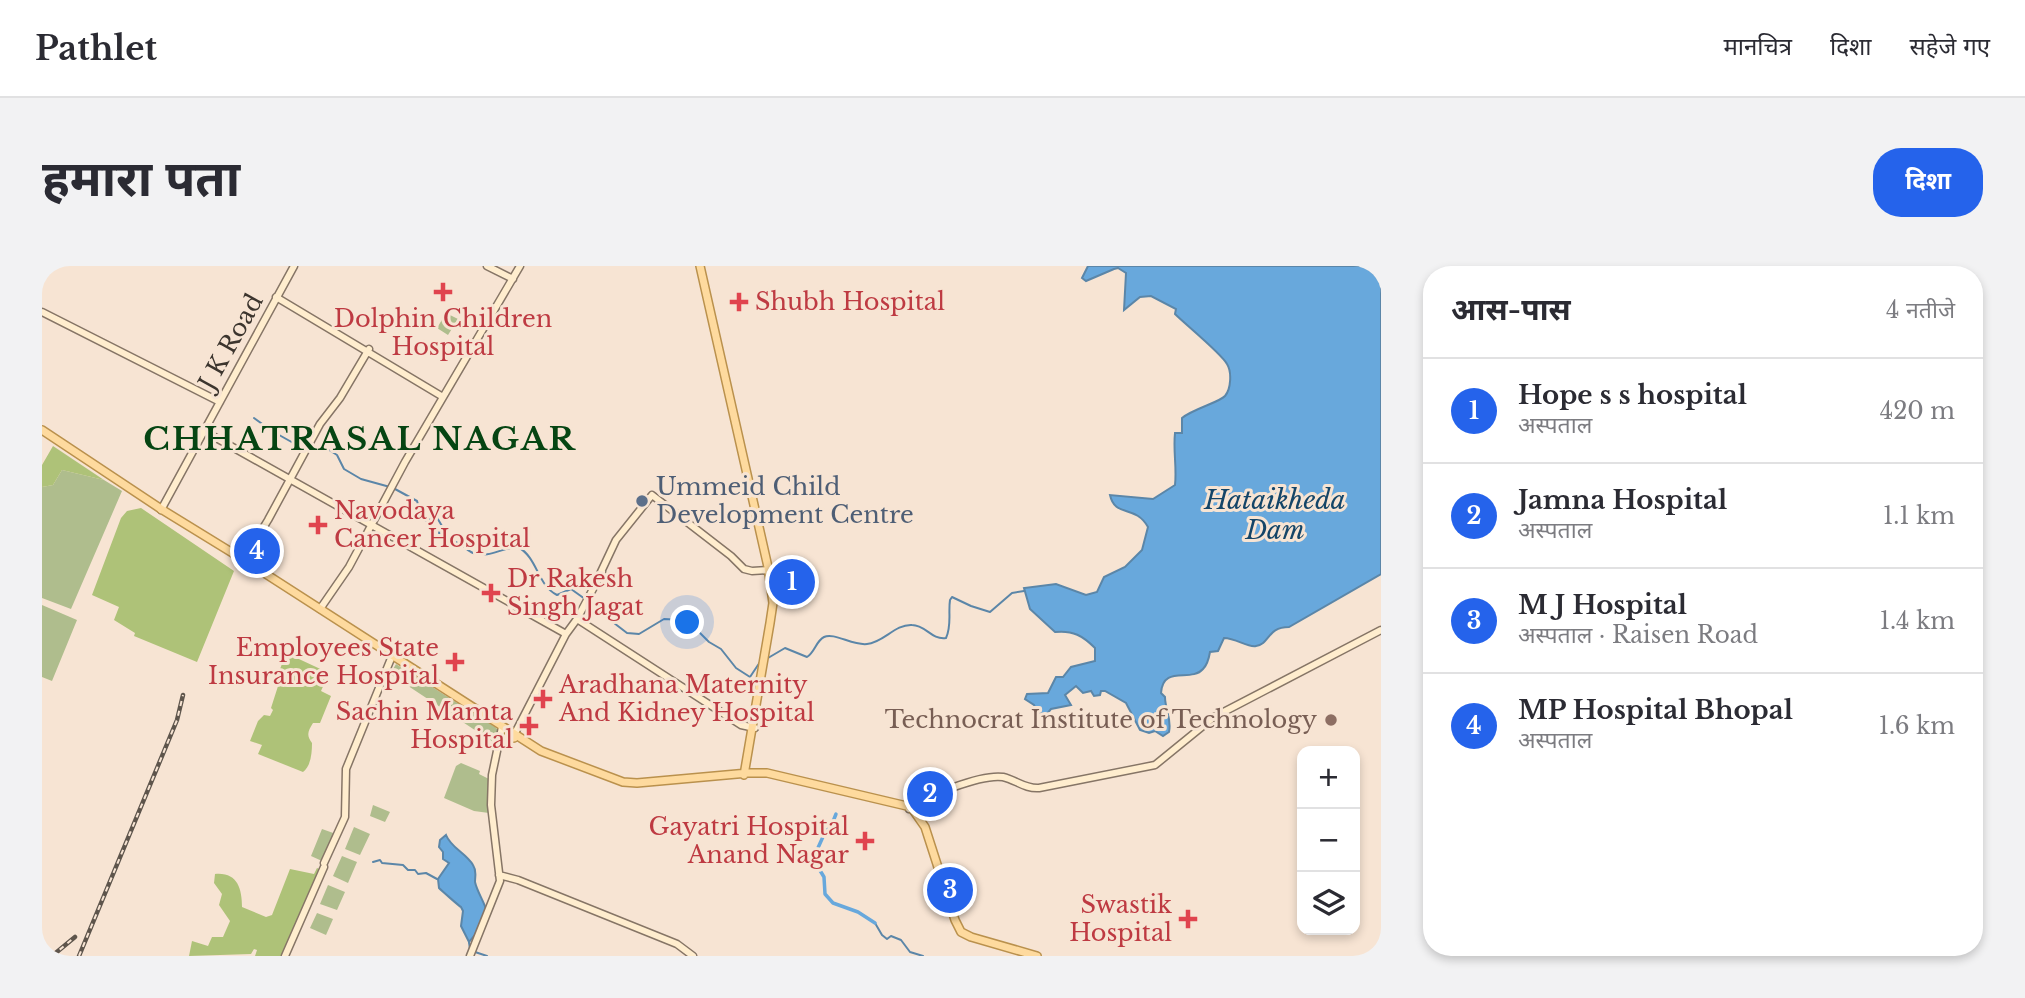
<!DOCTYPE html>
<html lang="hi">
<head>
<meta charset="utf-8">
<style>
  :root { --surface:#fff; --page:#f2f2f3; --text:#2b2b33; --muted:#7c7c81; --line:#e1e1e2; --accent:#2563eb }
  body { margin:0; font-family:"Libre Baskerville","Noto Sans Devanagari",serif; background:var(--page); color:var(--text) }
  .controls { position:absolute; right:21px; bottom:21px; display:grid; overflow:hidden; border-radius:14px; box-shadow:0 4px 10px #0003 }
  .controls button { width:63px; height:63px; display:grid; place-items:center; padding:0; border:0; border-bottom:2px solid var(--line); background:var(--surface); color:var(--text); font:35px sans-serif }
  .you { position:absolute; left:646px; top:357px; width:24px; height:24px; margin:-18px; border:5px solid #fff; border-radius:50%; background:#1a73e8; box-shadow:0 0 0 10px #1a73e833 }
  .badge { display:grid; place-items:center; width:46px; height:46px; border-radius:50%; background:var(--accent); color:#fff; font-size:23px; font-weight:700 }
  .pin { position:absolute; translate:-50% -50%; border:4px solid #fff; box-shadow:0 2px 7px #0006 }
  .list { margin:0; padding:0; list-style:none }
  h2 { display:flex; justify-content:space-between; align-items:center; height:91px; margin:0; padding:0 28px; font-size:30px }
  h2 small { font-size:23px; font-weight:400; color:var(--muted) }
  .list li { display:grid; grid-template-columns:46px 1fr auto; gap:21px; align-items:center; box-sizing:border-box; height:105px; padding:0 28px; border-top:2px solid var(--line) }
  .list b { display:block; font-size:26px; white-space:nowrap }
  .list p { margin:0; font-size:23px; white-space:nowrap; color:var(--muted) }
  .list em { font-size:23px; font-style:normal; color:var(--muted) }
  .icon { flex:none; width:38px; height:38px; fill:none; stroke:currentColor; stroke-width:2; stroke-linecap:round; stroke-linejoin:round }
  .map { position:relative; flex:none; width:1339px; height:690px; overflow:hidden; border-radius:28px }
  header { display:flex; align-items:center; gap:42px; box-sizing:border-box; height:98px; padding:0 35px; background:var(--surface); border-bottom:2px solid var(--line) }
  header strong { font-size:33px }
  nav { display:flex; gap:38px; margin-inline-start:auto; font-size:24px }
  .intro { display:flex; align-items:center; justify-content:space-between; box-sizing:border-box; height:168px; padding:0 42px }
  h1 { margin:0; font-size:49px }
  .button { padding:18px 32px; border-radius:28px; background:var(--accent); color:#fff; font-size:24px; font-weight:700 }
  main { display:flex; gap:42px; padding:0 42px }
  aside { flex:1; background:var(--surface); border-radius:28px; box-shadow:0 4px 10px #0003 }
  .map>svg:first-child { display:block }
  .green { fill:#afbd8d }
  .forest { fill:#aec278 }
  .water { fill:#68a8dc; stroke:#5b86a8; stroke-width:2 }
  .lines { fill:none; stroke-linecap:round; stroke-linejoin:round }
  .stream { stroke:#5b86a8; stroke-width:2 }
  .canal { stroke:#68a8dc; stroke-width:3.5 }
  .secondary-casing { stroke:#867566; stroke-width:9 }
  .primary-casing { stroke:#ba914d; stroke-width:10 }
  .secondary { stroke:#ffedce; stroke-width:6 }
  .primary { stroke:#feda9e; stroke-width:7 }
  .rail-casing { stroke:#5e554c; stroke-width:4.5 }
  .rail { stroke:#f7e4d3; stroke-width:2; stroke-dasharray:5; stroke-linecap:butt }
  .health-dot { fill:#e0444e; stroke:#f7e4d3; stroke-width:2.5 }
  .service-dot { fill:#5c6f8a; stroke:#f7e4d3; stroke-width:2.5 }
  .education-dot { fill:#8d6e63; stroke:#f7e4d3; stroke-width:2.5 }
  .labels { text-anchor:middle; stroke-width:6; stroke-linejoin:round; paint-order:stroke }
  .health-label { font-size:24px; fill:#be3a42; stroke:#f7e4d3; text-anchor:start }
  .street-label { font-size:24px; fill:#3c352e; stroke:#f7e4d3 }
  .service-label { font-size:24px; fill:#4e5e75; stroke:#f7e4d3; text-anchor:start }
  .education-label { font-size:24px; fill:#785e54; stroke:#f7e4d3; text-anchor:end }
  .water-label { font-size:26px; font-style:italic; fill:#144568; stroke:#f7e4d3 }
  .district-label { font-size:32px; font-weight:bold; letter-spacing:2px; fill:#064513; stroke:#f7e4d3 }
</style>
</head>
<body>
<header>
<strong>Pathlet</strong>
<nav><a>मानचित्र</a><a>दिशा</a><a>सहेजे गए</a></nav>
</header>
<div class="intro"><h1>हमारा पता</h1><a class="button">दिशा</a></div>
<main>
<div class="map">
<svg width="1339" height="690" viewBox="0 0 1339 690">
  <rect width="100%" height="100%" fill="#f7e4d3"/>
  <!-- green -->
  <path class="green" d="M404,47L416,53L406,69L395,62Z
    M20,204L62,214L80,225L29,343L0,332V221L11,219Z
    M0,339L35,354L10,415L0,411Z
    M354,398L453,461L457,465L454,478L351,410L348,408Z
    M419,497L438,505L437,508L449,514L447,547L432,545L402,532L414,500Z
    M331,539L348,546L343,556L328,550Z
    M312,561L328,568L318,589L303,583Z
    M280,563L294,568L280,595L269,590Z
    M300,590L315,596L306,617L291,610Z
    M286,619L303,626L295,644L278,638Z
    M275,647L291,653L284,669L268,662Z"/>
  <!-- forest -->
  <path class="forest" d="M11,180L62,214L20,204L11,219L0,221V199Z
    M99,242L192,305L155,396L92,370L93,367L72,354L77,341L50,329L79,252L85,245Z
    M244,387L287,407L279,425L289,430L278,457H271C266,465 264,469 270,477C270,487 269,500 261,506L216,488L220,479L208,475L216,455L222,449L228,450L231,444L229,442L237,417L234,414Z
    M275,602L279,604L242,690H213L215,684L212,683L209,688L147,690L150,675L166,680L170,671H181L188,655L177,639L180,628L172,617L173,608C195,606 200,622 200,641L224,651L230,649L248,603L272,608Z"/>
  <!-- water -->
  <path class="water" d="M1046,0H1339V308L1247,361C1225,361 1228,378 1214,380C1206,382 1194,372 1182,372L1176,385L1168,386C1167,392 1165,399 1161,403C1149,417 1121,398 1119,427L1123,431C1123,443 1130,453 1127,466L1121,470L1113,465L1107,467L1098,464L1084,437L1063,425H1059L1058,429L1052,430L1049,425L1041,427L1034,420L1023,429L1029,439L1009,443L1004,449L995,446L992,439L983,433L985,428L1006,427L1014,411H1021L1029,401L1053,395V382C1041,370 1031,364 1013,366L988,343L982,322L1014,318L1044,329L1055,326L1062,311L1083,301L1100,284L1106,261C1093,238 1073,252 1068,229L1111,233L1133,219C1135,201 1131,185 1133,167H1140V152C1151,143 1178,136 1183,130C1189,123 1190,106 1185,98C1180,88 1143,58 1133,48L1134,43L1109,30L1098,31L1082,44L1084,7L1076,2L1072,3L1044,15L1040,12Z
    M404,569C409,582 424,587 431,599C435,605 433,609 433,616C435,625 441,634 444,643L433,669L427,676L419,660L421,645L419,641C417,640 399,624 397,622L396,613L407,597L401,593V586L397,581L398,574Z"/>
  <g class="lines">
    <!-- stream -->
    <path class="stream" d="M212,152L230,165L262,183
      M267,185L284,182L295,189L302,203L319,213L348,221
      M353,223L375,235L380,252L384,255L394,250L400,260L397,267C403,277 407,273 416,277C422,279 425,285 431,287C448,293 460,281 476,281C496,292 495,319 515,329L529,323L543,333
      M546,337L585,367L597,368L622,353L641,354L649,358L667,376L679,383L694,402L708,411L718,396
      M726,392L743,382L765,391C773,386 774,375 782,371C792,366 811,380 825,378C841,377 853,358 870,359C884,359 889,374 904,372C910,359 906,347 908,334L910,331L929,340L948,346L970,327L982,325
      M331,596L338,594L340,597L361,599L366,604H373L376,608L384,607L395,613
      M833,657L840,669L845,673L849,670L859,674L868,686L881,690
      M427,676L428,684
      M433,686L445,690"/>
    <!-- canal -->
    <path class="canal" d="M794,548L788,563L784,564L771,593L782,611L783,628L791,637L816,646L833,657"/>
    <!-- secondary casing -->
    <g class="secondary-casing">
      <path id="secondary" d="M445,0L471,13
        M234,31L401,131
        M0,46L178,136
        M160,164L524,368
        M119,244L252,0
        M201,295L226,254L278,158L298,132L327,83
        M558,308L574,274L610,229L689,290L702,303L710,305L729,304
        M278,343L307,301L363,196L478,0
        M535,353L560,306
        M471,471L524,368L535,353L699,459L713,462
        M867,543C885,530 938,508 961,511C974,514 983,523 997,522L1113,499L1172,451L1339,364
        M282,597L303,551L304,503L350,390
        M457,609L476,614L635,678L651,690
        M243,690L282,601
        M428,690L458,615L449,539L450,509L460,461"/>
    </g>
    <!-- primary casing -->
    <g class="primary-casing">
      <path id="primary" d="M658,0L726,301L731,337L728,357L702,509
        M0,164L119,243L202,294L499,485L581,516L595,517L706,507H725L869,541L883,561L913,654L919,666L929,671L995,690
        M460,476L464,472H472"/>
    </g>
    <!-- secondary -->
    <use href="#secondary" class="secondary"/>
    <!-- primary -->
    <use href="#primary" class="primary"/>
    <!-- rail casing -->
    <g class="rail-casing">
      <path id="rail" d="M10,690L33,671
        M37,690L135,454L141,429"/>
    </g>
    <!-- rail -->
    <use href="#rail" class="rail"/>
  </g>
  <!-- markers -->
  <g class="health-dot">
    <path d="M397.5 15.5h7v7h7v7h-7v7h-7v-7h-7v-7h7z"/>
    <path d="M693.5 25.5h7v7h7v7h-7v7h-7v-7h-7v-7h7z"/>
    <path d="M272.5 248.5h7v7h7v7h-7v7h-7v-7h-7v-7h7z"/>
    <path d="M445.5 316.5h7v7h7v7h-7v7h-7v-7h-7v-7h7z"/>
    <path d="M409.5 385.5h7v7h7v7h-7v7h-7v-7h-7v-7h7z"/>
    <path d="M497.5 422.5h7v7h7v7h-7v7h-7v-7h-7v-7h7z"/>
    <path d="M483.5 449.5h7v7h7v7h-7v7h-7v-7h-7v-7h7z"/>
    <path d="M819.5 564.5h7v7h7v7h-7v7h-7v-7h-7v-7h7z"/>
    <path d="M1142.5 642.5h7v7h7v7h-7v7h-7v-7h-7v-7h7z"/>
  </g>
  <circle class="service-dot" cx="600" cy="235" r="7"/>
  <circle class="education-dot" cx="1289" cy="454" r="7"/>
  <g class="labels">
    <!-- health labels -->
    <g class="health-label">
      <text x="713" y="44">Shubh Hospital</text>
      <text x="401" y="61" text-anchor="middle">Dolphin Children<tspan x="401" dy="28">Hospital</tspan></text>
      <text x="292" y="253">Navodaya<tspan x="292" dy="28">Cancer Hospital</tspan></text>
      <text x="465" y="321">Dr Rakesh<tspan x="465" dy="28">Singh Jagat</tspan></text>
      <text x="397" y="390" text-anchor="end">Employees State<tspan x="397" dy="28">Insurance Hospital</tspan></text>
      <text x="517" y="427">Aradhana Maternity<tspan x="517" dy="28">And Kidney Hospital</tspan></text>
      <text x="471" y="454" text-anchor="end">Sachin Mamta<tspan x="471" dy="28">Hospital</tspan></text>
      <text x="807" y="569" text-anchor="end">Gayatri Hospital<tspan x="807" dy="28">Anand Nagar</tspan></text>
      <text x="1130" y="647" text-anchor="end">Swastik<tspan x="1130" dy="28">Hospital</tspan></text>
    </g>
    <!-- street labels -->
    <g class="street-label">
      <text transform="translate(189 76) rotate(-61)" y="8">J K Road</text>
    </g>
    <!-- service labels -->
    <g class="service-label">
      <text x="614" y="229">Ummeid Child<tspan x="614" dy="28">Development Centre</tspan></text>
    </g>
    <!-- education labels -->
    <g class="education-label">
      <text x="1275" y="462">Technocrat Institute of Technology</text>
    </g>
    <!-- water labels -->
    <g class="water-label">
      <text x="1233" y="243">Hataikheda<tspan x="1233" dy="30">Dam</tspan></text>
    </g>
    <!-- district labels -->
    <g class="district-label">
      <text x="318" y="184">CHHATRASAL NAGAR</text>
    </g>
  </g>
</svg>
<div class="controls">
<button>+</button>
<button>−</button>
<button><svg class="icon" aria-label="layers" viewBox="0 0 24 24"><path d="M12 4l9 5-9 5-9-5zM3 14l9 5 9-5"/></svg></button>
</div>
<div class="you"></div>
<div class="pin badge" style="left:750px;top:316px">1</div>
<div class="pin badge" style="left:888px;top:528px">2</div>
<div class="pin badge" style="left:908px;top:624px">3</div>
<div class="pin badge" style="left:215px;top:285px">4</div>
</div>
<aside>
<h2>आस-पास<small>4 नतीजे</small></h2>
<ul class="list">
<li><span class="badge">1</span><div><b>Hope s s hospital</b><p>अस्पताल</p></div><em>420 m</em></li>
<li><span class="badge">2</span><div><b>Jamna Hospital</b><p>अस्पताल</p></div><em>1.1 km</em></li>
<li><span class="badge">3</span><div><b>M J Hospital</b><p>अस्पताल · Raisen Road</p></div><em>1.4 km</em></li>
<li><span class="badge">4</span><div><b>MP Hospital Bhopal</b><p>अस्पताल</p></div><em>1.6 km</em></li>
</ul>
</aside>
</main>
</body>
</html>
